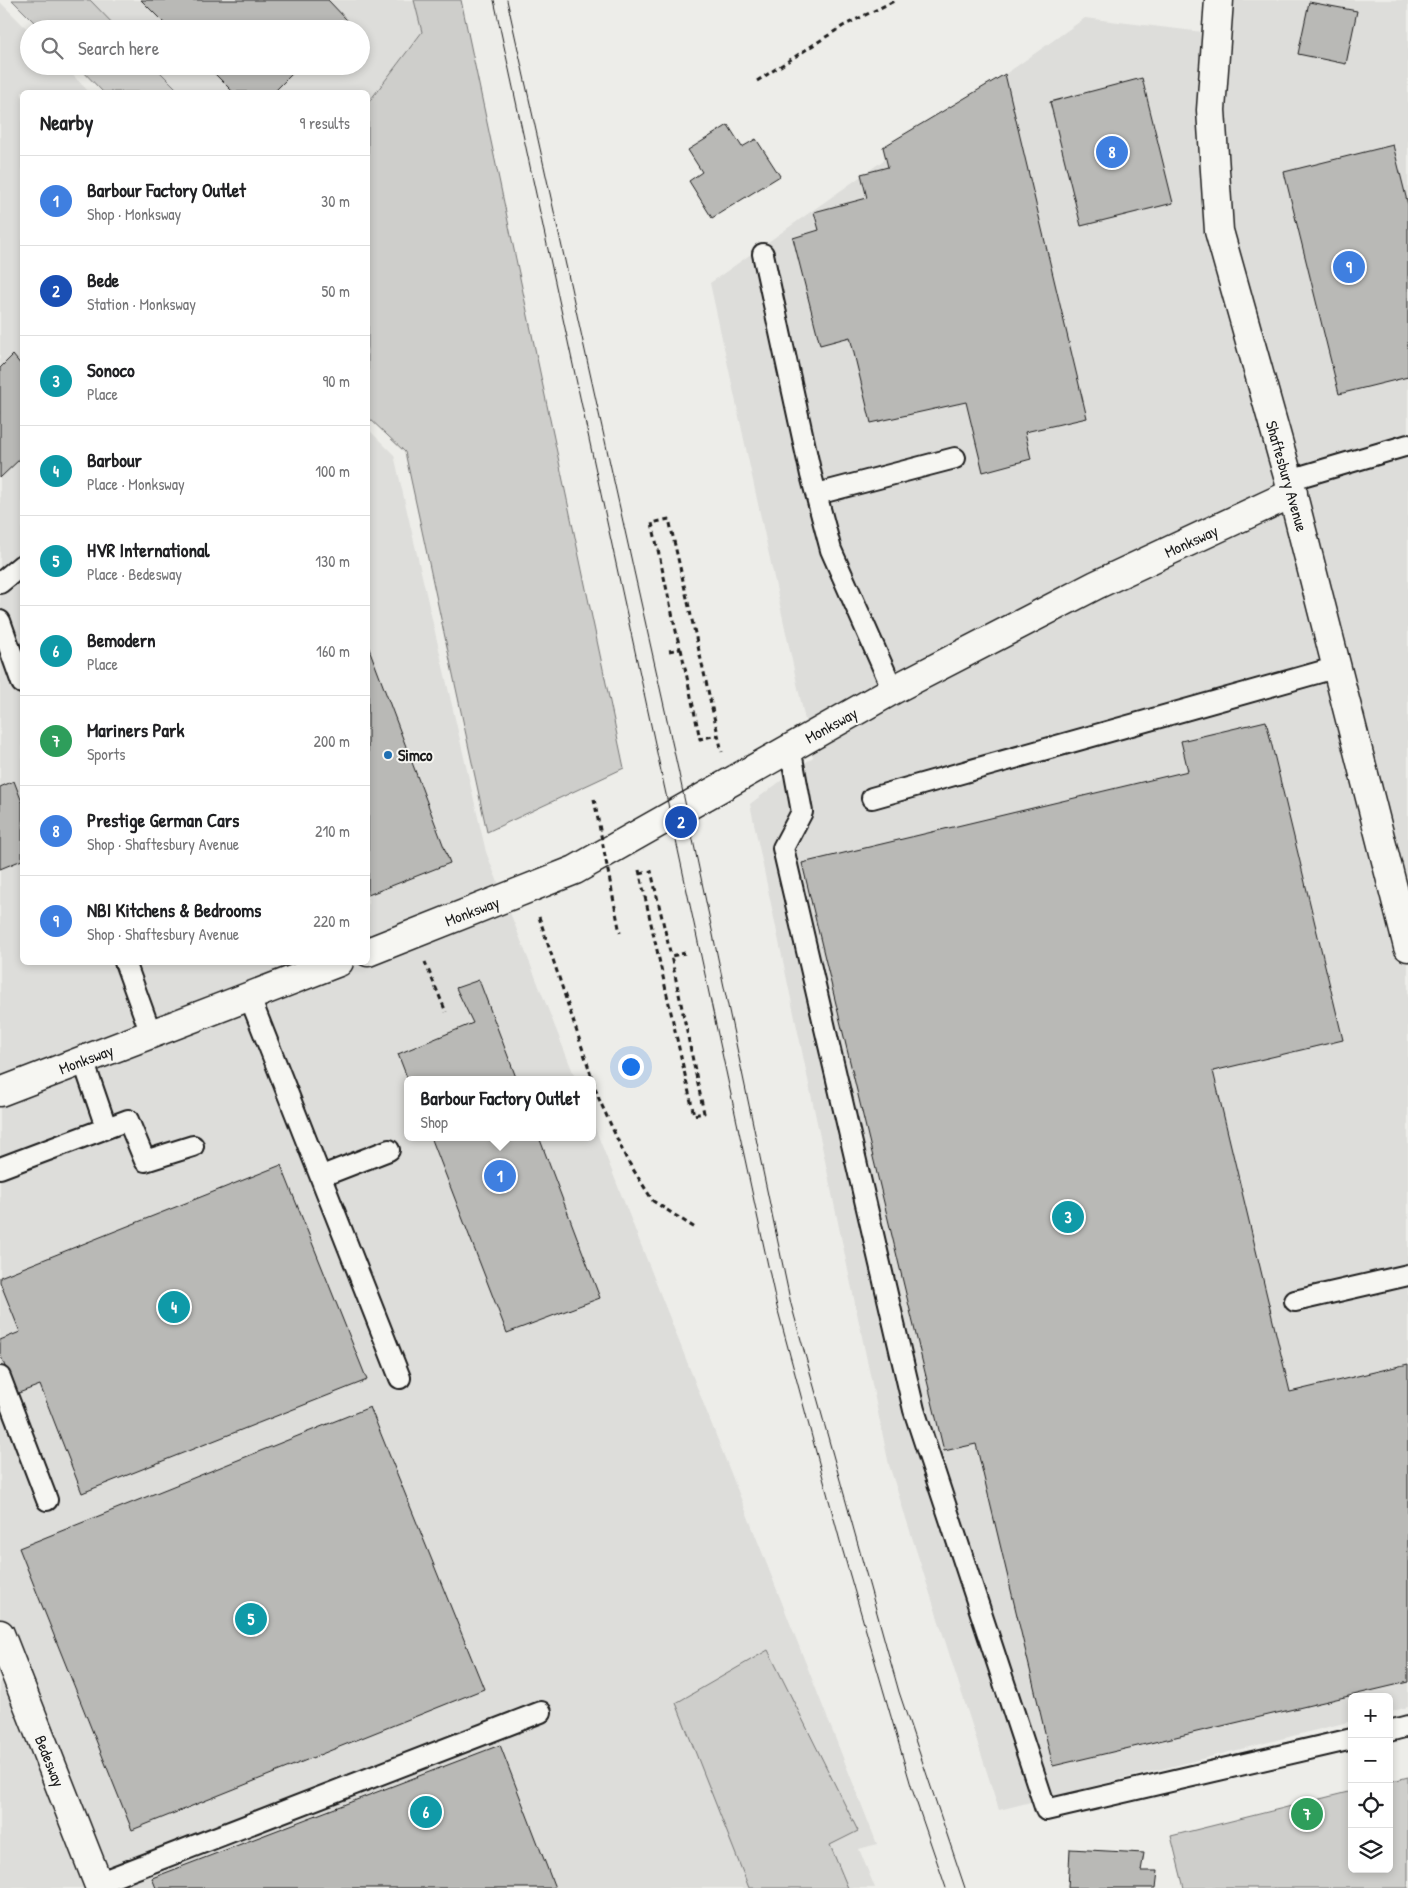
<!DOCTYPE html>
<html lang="en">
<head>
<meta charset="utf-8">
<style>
  :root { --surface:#fff; --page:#f2f2f2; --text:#202124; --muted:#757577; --line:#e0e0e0; --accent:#1f6fb2 }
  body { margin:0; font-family:"Patrick Hand",sans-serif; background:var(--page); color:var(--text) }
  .controls { position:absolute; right:15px; bottom:15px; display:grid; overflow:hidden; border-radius:8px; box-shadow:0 2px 8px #0003 }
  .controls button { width:45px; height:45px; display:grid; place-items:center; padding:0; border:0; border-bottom:1px solid var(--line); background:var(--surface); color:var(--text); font:25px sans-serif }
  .you { position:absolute; left:630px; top:1066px; width:18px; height:18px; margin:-12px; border:4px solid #fff; border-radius:50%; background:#1a73e8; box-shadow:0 0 0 8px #1a73e833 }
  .badge { display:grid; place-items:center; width:32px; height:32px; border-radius:50%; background:var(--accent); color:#fff; font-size:16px; font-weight:700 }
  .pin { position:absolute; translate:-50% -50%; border:2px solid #fff; box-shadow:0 1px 5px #0006 }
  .popup { position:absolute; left:404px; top:1076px; width:192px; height:65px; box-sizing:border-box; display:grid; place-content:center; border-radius:8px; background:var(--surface); filter:drop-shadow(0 1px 4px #0005); font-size:16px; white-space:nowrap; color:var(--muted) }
  .popup b { font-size:19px; color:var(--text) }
  .popup::after { content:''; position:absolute; left:50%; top:100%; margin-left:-10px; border:10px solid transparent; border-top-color:var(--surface) }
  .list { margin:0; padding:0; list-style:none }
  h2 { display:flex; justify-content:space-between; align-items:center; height:65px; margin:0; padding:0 20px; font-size:21px }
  h2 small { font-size:16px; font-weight:400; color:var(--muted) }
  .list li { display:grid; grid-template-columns:32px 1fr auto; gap:15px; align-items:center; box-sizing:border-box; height:90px; padding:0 20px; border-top:1px solid var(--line) }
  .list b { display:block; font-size:19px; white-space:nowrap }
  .list p { margin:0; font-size:16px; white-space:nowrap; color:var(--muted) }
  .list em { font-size:16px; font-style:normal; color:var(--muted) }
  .icon { flex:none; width:28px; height:28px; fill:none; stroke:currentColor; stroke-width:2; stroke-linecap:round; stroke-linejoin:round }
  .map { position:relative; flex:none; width:1408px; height:1888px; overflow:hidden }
  .search { position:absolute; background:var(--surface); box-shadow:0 2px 8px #0003; left:20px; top:20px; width:350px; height:55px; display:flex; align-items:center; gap:12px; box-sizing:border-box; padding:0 18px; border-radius:28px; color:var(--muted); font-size:19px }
  .panel { position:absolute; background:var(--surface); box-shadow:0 2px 8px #0003; left:20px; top:90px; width:350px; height:875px; border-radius:8px }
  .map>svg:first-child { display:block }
  .built { fill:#ddddda }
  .green { fill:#cececb; stroke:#757574 }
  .building { fill:#b9b9b6; stroke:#1c1c1c }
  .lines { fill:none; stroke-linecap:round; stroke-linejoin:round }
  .service-casing { stroke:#1c1c1c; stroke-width:24 }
  .minor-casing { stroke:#1c1c1c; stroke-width:31 }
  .path { stroke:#1c1c1c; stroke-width:3; stroke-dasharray:5 4; stroke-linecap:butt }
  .service { stroke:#f6f6f2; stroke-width:20 }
  .minor { stroke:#f6f6f2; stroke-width:28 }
  .tram { stroke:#1c1c1c; stroke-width:1 }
  .path-bridge { stroke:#1c1c1c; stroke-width:3; stroke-dasharray:5 4; stroke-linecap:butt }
  .poi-dot { fill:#1f6fb2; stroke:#f6f6f2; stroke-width:2 }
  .labels { text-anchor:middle; stroke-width:4; stroke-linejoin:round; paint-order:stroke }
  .street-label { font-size:16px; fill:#1c1c1c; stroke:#f6f6f2 }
  .poi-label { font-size:16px; font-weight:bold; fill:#1c1c1c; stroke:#f6f6f2; text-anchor:start }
</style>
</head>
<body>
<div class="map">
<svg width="1408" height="1888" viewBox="0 0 1408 1888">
  <rect width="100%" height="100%" fill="#edede9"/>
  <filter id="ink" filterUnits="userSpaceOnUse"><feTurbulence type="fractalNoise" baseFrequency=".02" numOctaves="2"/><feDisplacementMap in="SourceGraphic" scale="10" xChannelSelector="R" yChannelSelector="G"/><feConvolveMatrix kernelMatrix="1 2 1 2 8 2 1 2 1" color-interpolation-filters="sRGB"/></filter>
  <g filter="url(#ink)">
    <!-- built -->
    <path class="built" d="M82,0H415L422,32L368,103V92H175L149,66H361V29H111Z
      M1235,0H1408V1707L1389,1712V1697H1352V1721L999,1810L889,1465L750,804L813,757L710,283L1085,18L1228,35Z
      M0,2L29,31V66H64L89,92H22V962H368V429L394,455L486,852L576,1080H408V1137H592L593,1123L877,1844L859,1849L875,1888H0Z"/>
    <!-- green -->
    <path class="green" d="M12,0H90L118,29H41Z
      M414,0H461L624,768L487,832L405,452L368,417V103L422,32Z
      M78,66H154L180,92H103Z
      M768,1650L858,1831L830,1845L848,1888H749L676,1703Z
      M1408,1777V1888H1184L1171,1836L1352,1791V1869H1389V1782Z"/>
    <!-- building -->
    <path class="building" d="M141,0H328L347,20L338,29H170Z
      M1309,2L1357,11L1346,64L1298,54Z
      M207,66H300L274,92H233Z
      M1005,74L1087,418L1025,432L1031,459L983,472L966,402L871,423L850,337L820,345L793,238L819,230L814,212L867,198L861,174L888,167L883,147Z
      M1142,78L1173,203L1081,226L1050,102Z
      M728,125L742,147L756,139L780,176L712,218L689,181L702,172L688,150Z
      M1393,145L1408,205V377L1339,394L1284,172Z
      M13,355L22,366V457L0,478V368Z
      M368,646L450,863L368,895Z
      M1266,721L1343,1040L1213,1071L1290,1392L1408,1364V1682L1053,1766L976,1444L944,1451L802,863L1188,771L1181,741Z
      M14,781L22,802V860L0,869V787Z
      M479,980L517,1080H408L398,1054L473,1023L456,988Z
      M431,1137H539L600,1298L507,1333Z
      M281,1165L367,1380L82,1493L40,1385L16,1394L0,1354V1340L20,1332L0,1282V1277Z
      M370,1407L484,1689L132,1830L19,1548Z
      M500,1745L555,1888H156L152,1878Z
      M1070,1849L1144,1853L1141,1871H1158L1156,1888H1068Z"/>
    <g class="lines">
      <!-- service casing -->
      <g class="service-casing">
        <path id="service" d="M763,254L811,475L831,550L893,690
          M1289,480L1408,445
          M817,494L955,458
          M0,583L22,565
          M0,621L22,683
          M790,747L802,812L783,848L914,1410L1046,1810L1352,1739
          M872,798L1338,667
          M125,962L151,1034
          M250,998L400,1378
          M83,1060L106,1127
          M0,1168L128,1120L145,1161L193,1146
          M322,1176L389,1150
          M1295,1301L1408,1275
          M0,1377L47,1500
          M1389,1731L1408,1726
          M98,1883L541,1712"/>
      </g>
      <!-- minor casing -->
      <g class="minor-casing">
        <path id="minor" d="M1219,0L1211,110L1219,231L1289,480L1408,947
          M368,952L575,870L893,690L1096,585L1293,493
          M0,1092L339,962
          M0,1634L100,1888"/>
      </g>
      <!-- path -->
      <path class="path" d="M757,81L843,26L896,0
        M681,649L700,739L717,735
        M669,651L680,649L652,523L669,519L722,752
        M639,870L694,1115L704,1113L671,956L685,953
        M640,874L651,871L671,956
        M539,917L599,1099L626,1158L653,1201L695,1228
        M425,962L446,1012"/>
      <!-- service -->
      <use href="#service" class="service"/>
      <!-- minor -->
      <use href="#minor" class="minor"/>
      <!-- tram -->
      <path class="tram" d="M494,0L777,1307L840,1541L912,1789L946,1888
        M507,0L678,769L791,1304L899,1692L965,1888"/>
      <!-- path-bridge -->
      <path class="path-bridge" d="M594,799L620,933"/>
    </g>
  </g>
  <!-- markers -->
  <circle class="poi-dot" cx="388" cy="755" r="5"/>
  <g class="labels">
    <!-- street labels -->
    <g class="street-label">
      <text transform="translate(1287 476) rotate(74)" y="6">Shaftesbury Avenue</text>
      <text transform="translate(1191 541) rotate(-25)" y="6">Monksway</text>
      <text transform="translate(831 725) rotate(-29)" y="6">Monksway</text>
      <text transform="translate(472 911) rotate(-21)" y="6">Monksway</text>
      <text transform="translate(86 1059) rotate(-21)" y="6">Monksway</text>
      <text transform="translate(50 1761) rotate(68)" y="6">Bedesway</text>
    </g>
    <!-- poi labels -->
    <g class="poi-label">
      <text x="398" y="761">Simco</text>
    </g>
  </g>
</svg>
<div class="controls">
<button>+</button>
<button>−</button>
<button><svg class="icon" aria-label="locate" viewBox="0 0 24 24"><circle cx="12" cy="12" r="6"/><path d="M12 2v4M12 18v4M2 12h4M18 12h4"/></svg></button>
<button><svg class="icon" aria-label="layers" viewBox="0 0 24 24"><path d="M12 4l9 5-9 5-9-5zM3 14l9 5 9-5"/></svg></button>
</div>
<div class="you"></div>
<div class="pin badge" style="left:500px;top:1176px;background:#3f7fe0">1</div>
<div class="popup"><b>Barbour Factory Outlet</b>Shop</div>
<div class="pin badge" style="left:681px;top:822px;background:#1a4fb4">2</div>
<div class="pin badge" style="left:1068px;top:1217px;background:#0f9aa8">3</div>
<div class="pin badge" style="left:174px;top:1307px;background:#0f9aa8">4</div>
<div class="pin badge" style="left:251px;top:1619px;background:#0f9aa8">5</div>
<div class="pin badge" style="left:426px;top:1812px;background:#0f9aa8">6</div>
<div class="pin badge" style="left:1307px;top:1814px;background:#2e9e5b">7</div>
<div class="pin badge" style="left:1112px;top:152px;background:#3f7fe0">8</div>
<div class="pin badge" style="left:1349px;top:267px;background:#3f7fe0">9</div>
<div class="search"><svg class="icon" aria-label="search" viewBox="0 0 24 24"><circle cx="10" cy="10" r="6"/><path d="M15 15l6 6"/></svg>Search here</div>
<section class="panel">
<h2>Nearby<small>9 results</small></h2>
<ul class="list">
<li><span class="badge" style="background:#3f7fe0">1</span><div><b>Barbour Factory Outlet</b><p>Shop · Monksway</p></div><em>30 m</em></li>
<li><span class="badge" style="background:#1a4fb4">2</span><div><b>Bede</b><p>Station · Monksway</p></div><em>50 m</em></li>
<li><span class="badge" style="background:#0f9aa8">3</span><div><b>Sonoco</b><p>Place</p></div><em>90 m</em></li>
<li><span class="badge" style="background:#0f9aa8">4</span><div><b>Barbour</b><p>Place · Monksway</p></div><em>100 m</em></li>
<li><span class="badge" style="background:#0f9aa8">5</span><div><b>HVR International</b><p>Place · Bedesway</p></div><em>130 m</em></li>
<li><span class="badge" style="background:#0f9aa8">6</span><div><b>Bemodern</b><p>Place</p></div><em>160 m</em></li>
<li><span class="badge" style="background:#2e9e5b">7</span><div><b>Mariners Park</b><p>Sports</p></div><em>200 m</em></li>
<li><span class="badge" style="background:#3f7fe0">8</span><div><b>Prestige German Cars</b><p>Shop · Shaftesbury Avenue</p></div><em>210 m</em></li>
<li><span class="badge" style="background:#3f7fe0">9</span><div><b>NBI Kitchens &amp; Bedrooms</b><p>Shop · Shaftesbury Avenue</p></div><em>220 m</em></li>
</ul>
</section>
</div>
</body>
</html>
